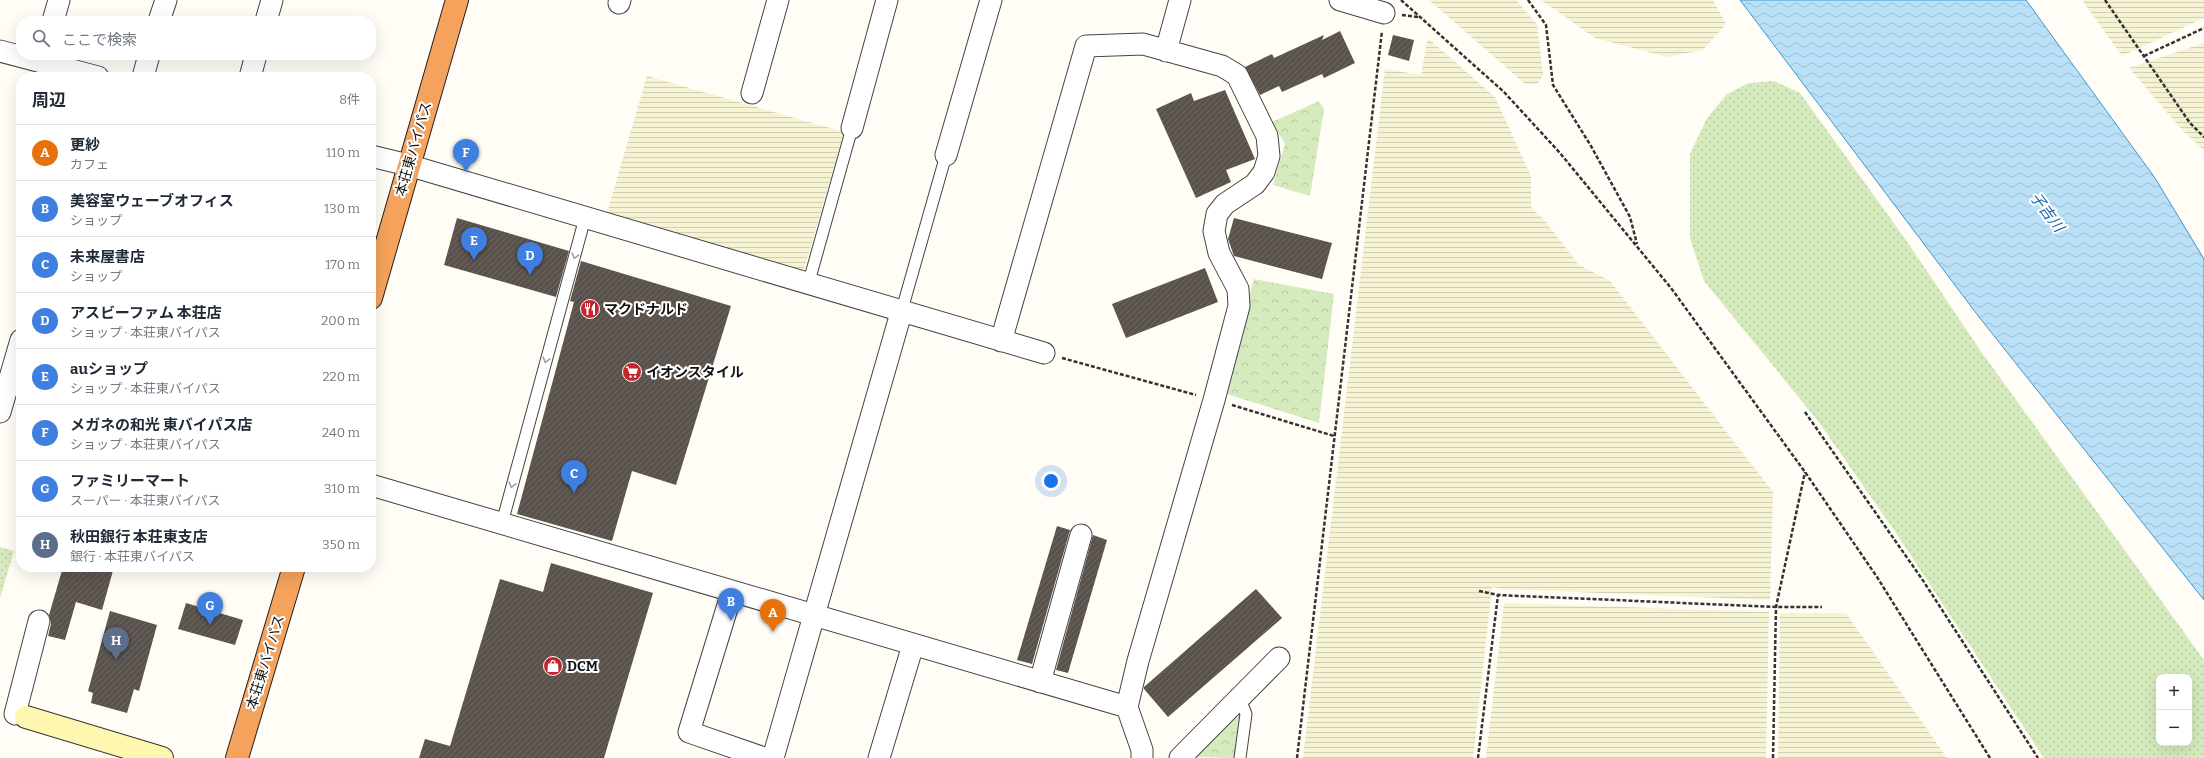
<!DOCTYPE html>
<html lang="ja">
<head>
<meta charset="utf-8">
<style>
  :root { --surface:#fff; --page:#f6f6f7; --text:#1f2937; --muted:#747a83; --line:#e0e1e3; --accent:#c4262e }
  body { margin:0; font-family:Bitter,"Noto Sans JP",serif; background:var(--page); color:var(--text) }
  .controls { position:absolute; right:12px; bottom:12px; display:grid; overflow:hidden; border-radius:8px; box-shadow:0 4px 16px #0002 }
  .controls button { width:36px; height:36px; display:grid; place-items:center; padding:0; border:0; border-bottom:1px solid var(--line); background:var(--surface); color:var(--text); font:20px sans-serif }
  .you { position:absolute; left:1051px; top:481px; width:14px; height:14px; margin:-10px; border:3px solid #fff; border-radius:50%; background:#1a73e8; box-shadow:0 0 0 6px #1a73e833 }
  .badge { display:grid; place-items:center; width:26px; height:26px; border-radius:50%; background:var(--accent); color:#fff; font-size:13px; font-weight:700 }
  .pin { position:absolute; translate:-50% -33px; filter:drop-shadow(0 1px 2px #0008) }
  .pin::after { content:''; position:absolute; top:21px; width:14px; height:12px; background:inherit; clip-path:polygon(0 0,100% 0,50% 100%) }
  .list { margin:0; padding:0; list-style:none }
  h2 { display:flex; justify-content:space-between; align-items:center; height:52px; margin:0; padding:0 16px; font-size:17px }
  h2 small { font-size:13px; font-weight:400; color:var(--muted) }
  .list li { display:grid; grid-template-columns:26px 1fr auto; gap:12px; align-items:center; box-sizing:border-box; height:56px; padding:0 16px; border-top:1px solid var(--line) }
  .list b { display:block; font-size:15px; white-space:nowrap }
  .list p { margin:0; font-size:13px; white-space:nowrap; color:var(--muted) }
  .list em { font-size:13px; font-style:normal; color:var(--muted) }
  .icon { flex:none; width:22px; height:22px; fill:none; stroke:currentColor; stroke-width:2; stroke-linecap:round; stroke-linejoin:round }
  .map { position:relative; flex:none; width:2204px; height:758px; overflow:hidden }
  .search { position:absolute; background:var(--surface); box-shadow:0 4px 16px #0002; left:16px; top:16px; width:360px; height:44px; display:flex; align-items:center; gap:10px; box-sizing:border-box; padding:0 14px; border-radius:16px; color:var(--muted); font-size:15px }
  .panel { position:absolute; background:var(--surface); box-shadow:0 4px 16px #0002; left:16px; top:72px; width:360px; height:500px; border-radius:16px }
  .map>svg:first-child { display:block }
  .farmland { fill:url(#farmland-rules) }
  .grass { fill:url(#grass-dots); fill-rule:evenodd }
  .park { fill:url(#park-crowns) }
  .water { fill:url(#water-waves); stroke:#3f96cf }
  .building { fill:url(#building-hatch) }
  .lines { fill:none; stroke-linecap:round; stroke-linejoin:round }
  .lane-casing { stroke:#444; stroke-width:13 }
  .street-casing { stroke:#444; stroke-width:23 }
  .secondary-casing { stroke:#333; stroke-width:24 }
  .highway-casing { stroke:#222; stroke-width:24 }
  .path { stroke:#333; stroke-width:2.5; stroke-dasharray:4 2; stroke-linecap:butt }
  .lane { stroke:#fff; stroke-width:11 }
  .street { stroke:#fff; stroke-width:21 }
  .secondary { stroke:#fff6b0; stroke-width:22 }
  .highway { stroke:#f5a25d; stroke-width:22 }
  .oneway { stroke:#a0a0a0 }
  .labels { text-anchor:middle; stroke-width:4; stroke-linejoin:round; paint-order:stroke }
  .street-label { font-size:14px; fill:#111; stroke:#fff }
  .poi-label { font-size:14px; font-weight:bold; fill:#111; stroke:#fff; text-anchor:start }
  .water-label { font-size:15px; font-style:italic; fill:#1768a6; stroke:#fff }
</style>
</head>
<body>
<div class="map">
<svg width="2204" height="758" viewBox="0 0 2204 758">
  <defs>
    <pattern id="farmland-rules" width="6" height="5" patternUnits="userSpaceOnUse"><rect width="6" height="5" fill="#f6f3d4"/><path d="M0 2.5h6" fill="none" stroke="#d2cfb5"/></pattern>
    <pattern id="grass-dots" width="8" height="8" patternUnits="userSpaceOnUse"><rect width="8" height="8" fill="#d5ebbd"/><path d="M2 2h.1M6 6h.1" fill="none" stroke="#b6c8a1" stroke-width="1.8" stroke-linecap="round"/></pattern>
    <pattern id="park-crowns" width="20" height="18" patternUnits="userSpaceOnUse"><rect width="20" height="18" fill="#d5ebbd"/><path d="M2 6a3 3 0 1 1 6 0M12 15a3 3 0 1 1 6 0" fill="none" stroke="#b6c8a1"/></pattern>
    <pattern id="water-waves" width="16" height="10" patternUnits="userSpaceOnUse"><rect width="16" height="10" fill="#b9e0f7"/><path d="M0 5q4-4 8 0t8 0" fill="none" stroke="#9ebfd3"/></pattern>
    <pattern id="building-hatch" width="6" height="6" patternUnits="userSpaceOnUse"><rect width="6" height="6" fill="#5a524d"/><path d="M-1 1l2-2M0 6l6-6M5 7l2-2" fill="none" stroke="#6d6662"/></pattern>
  </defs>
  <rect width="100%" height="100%" fill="#fffdf5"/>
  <!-- farmland -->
  <path class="farmland" d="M1429,0H1516L1537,24L1543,74L1538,84H1525Z
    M1541,0H1713L1726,24L1703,50L1667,57L1595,38Z
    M2082,0H2204V18L2122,56Z
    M1428,38L1495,97L1531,176V207L1546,222L1579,265L1610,281L1773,492L1770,600L1508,589L1492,587L1473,758H1303L1385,69L1421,75Z
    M2204,43V150L2184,132L2129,68Z
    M647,76L844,132L803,273L606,216Z
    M1504,603L1769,612L1766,758H1486Z
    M1780,613H1846L1947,758H1778Z"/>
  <!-- grass -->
  <path class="grass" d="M1774,81L1800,93L1906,240L1980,350L2204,660V758H2044L1896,533L1818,421L1704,281L1690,238V154L1707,118L1727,94L1749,83ZM2159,677H2189V743H2159Z
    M0,547L14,551L0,598Z"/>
  <!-- park -->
  <path class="park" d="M1319,101L1324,109L1310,196L1273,185L1285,144L1272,122Z
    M1254,279L1334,294L1319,423L1224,393Z
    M1242,713L1236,758L1193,757Z"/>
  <!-- water -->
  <path class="water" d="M1740,0H2026L2155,178L2204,259V600L1979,317Z"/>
  <!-- building -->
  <path class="building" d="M1340,31L1355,63L1324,78L1322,74L1282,92L1279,86L1260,95L1245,67L1272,54L1274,58L1324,35L1322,40Z
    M1393,35L1414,40L1409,61L1388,55Z
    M1225,90L1255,159L1226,170L1231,182L1196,198L1156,109L1191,93L1194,101Z
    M457,218L569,251L556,297L444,265Z
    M1234,218L1332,243L1322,279L1234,256L1228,239Z
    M581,261L731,306L676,485L632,471L612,541L517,514L574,302L570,301Z
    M1205,268L1218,302L1126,338L1112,304Z
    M1057,526L1070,530L1032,664L1017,660Z
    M1093,535L1107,540L1068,673L1056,670Z
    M551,563L653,593L604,758H419L425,739L450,746L500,579L543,592Z
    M63,567H114L102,610L76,602L65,640L48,636L51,624L49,615Z
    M1256,589L1282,618L1168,717L1144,689V687Z
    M186,603L243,620L235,645L178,629Z
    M110,611L157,625L139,691L134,689L127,713L91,703L93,693L88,691Z"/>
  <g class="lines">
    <!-- lane casing -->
    <g class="lane-casing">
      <path id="lane" d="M808,285L852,128
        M901,313L946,155
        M502,523L585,218
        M1240,699L1246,714L1240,758"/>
    </g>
    <!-- street casing -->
    <g class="street-casing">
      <path id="street" d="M1340,0L1384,13
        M619,3L620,0
        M53,21L59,0
        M159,21L166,0
        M266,21L272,0
        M0,51L98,77
        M1166,51L1180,0
        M143,77L149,55
        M250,77L256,55
        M752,93L778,0
        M852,128L887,0
        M946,155L991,0
        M371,156L408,165L1044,353
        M1001,341L1086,46L1143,44L1222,66L1237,75L1267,136L1269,156L1264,172L1255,184L1225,204L1217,214L1214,231L1219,253L1238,289L1239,306L1214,400L1138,661L1127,707L1142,750V758
        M0,412L21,340
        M371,485L1127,707
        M732,592L689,732L764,758
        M1040,682L1081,535
        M15,714L39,621
        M773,758L901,313
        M879,758L913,645
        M1180,758L1279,658"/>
    </g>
    <!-- secondary casing -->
    <g class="secondary-casing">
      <path id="secondary" d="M26,717L162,758"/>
    </g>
    <!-- highway casing -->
    <g class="highway-casing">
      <path id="highway" d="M371,298L457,0
        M237,758L294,567"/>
    </g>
    <!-- path -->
    <path class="path" d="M1401,0L1504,92L1560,153L1671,288L1805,472L1877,577L1990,758
      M1528,0L1546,25L1553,85L1591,146L1630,217L1637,244
      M2105,0L2190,123L2204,137
      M1402,15L1418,17
      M2144,56L2204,28
      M1062,358L1196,395
      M1232,405L1334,436
      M1805,412L1922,579L2038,758
      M1479,591L1498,595L1776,607H1822
      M1297,758L1382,31
      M1478,758L1498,595
      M1773,758L1776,607L1805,472"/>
    <!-- lane -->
    <use href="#lane" class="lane"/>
    <!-- street -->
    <use href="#street" class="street"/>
    <!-- secondary -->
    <use href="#secondary" class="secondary"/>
    <!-- highway -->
    <use href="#highway" class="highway"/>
  </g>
  <!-- one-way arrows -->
  <defs><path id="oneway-chevron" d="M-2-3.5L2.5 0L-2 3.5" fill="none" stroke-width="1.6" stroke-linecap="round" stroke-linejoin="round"/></defs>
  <g class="oneway">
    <use href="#oneway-chevron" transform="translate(575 256) rotate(105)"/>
    <use href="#oneway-chevron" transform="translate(546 360) rotate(105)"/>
    <use href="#oneway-chevron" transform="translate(512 485) rotate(105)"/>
  </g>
  <!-- icons -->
  <defs>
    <g id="restaurant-disc" transform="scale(1)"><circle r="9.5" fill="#c4262e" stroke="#fff"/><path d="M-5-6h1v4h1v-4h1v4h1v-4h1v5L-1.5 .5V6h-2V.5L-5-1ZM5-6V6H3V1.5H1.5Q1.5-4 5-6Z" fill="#fff"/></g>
    <g id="supermarket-disc" transform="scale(1)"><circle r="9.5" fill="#c4262e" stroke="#fff"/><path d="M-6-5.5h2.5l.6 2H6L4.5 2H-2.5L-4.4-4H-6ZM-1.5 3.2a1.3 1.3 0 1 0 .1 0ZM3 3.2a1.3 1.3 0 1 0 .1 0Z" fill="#fff"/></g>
    <g id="shop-disc" transform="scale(1)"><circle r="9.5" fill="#c4262e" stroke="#fff"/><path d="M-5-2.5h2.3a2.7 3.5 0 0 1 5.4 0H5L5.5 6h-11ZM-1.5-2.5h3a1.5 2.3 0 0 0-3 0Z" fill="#fff"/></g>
  </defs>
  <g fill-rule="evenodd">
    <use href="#restaurant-disc" x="590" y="309"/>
    <use href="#supermarket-disc" x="632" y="372"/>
    <use href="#shop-disc" x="553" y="666"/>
  </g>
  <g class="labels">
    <!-- street labels -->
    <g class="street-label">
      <text transform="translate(413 149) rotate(-74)" y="5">本荘東バイパス</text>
      <text transform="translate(265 662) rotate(-73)" y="5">本荘東バイパス</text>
    </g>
    <!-- poi labels -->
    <g class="poi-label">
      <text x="604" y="314">マクドナルド</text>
      <text x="646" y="377">イオンスタイル</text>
      <text x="567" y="671">DCM</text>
    </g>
    <!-- water labels -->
    <g class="water-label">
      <text transform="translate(2047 212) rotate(53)" y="5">子吉川</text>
    </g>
  </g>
</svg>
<div class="controls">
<button>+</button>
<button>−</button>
</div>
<div class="you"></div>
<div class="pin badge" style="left:773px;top:632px;background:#e8710a">A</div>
<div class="pin badge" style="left:731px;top:621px;background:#3f7fe0">B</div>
<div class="pin badge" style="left:574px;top:493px;background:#3f7fe0">C</div>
<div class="pin badge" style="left:530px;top:275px;background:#3f7fe0">D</div>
<div class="pin badge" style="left:474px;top:260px;background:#3f7fe0">E</div>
<div class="pin badge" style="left:466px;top:172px;background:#3f7fe0">F</div>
<div class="pin badge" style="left:210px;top:625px;background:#3f7fe0">G</div>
<div class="pin badge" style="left:116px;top:660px;background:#5c6f8a">H</div>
<div class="search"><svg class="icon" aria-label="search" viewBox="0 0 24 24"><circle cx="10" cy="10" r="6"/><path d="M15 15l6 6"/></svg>ここで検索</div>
<section class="panel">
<h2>周辺<small>8件</small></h2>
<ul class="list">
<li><span class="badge" style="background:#e8710a">A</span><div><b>更紗</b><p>カフェ</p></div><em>110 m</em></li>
<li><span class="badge" style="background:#3f7fe0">B</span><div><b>美容室ウェーブオフィス</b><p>ショップ</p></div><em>130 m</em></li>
<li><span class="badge" style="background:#3f7fe0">C</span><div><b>未来屋書店</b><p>ショップ</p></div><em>170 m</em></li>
<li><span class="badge" style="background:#3f7fe0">D</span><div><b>アスビーファム 本荘店</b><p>ショップ · 本荘東バイパス</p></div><em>200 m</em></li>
<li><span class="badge" style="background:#3f7fe0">E</span><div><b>auショップ</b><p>ショップ · 本荘東バイパス</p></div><em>220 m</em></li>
<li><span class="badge" style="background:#3f7fe0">F</span><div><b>メガネの和光 東バイパス店</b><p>ショップ · 本荘東バイパス</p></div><em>240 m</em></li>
<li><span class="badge" style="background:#3f7fe0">G</span><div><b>ファミリーマート</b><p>スーパー · 本荘東バイパス</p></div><em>310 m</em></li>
<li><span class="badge" style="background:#5c6f8a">H</span><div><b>秋田銀行 本荘東支店</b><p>銀行 · 本荘東バイパス</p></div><em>350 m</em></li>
</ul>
</section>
</div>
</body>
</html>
